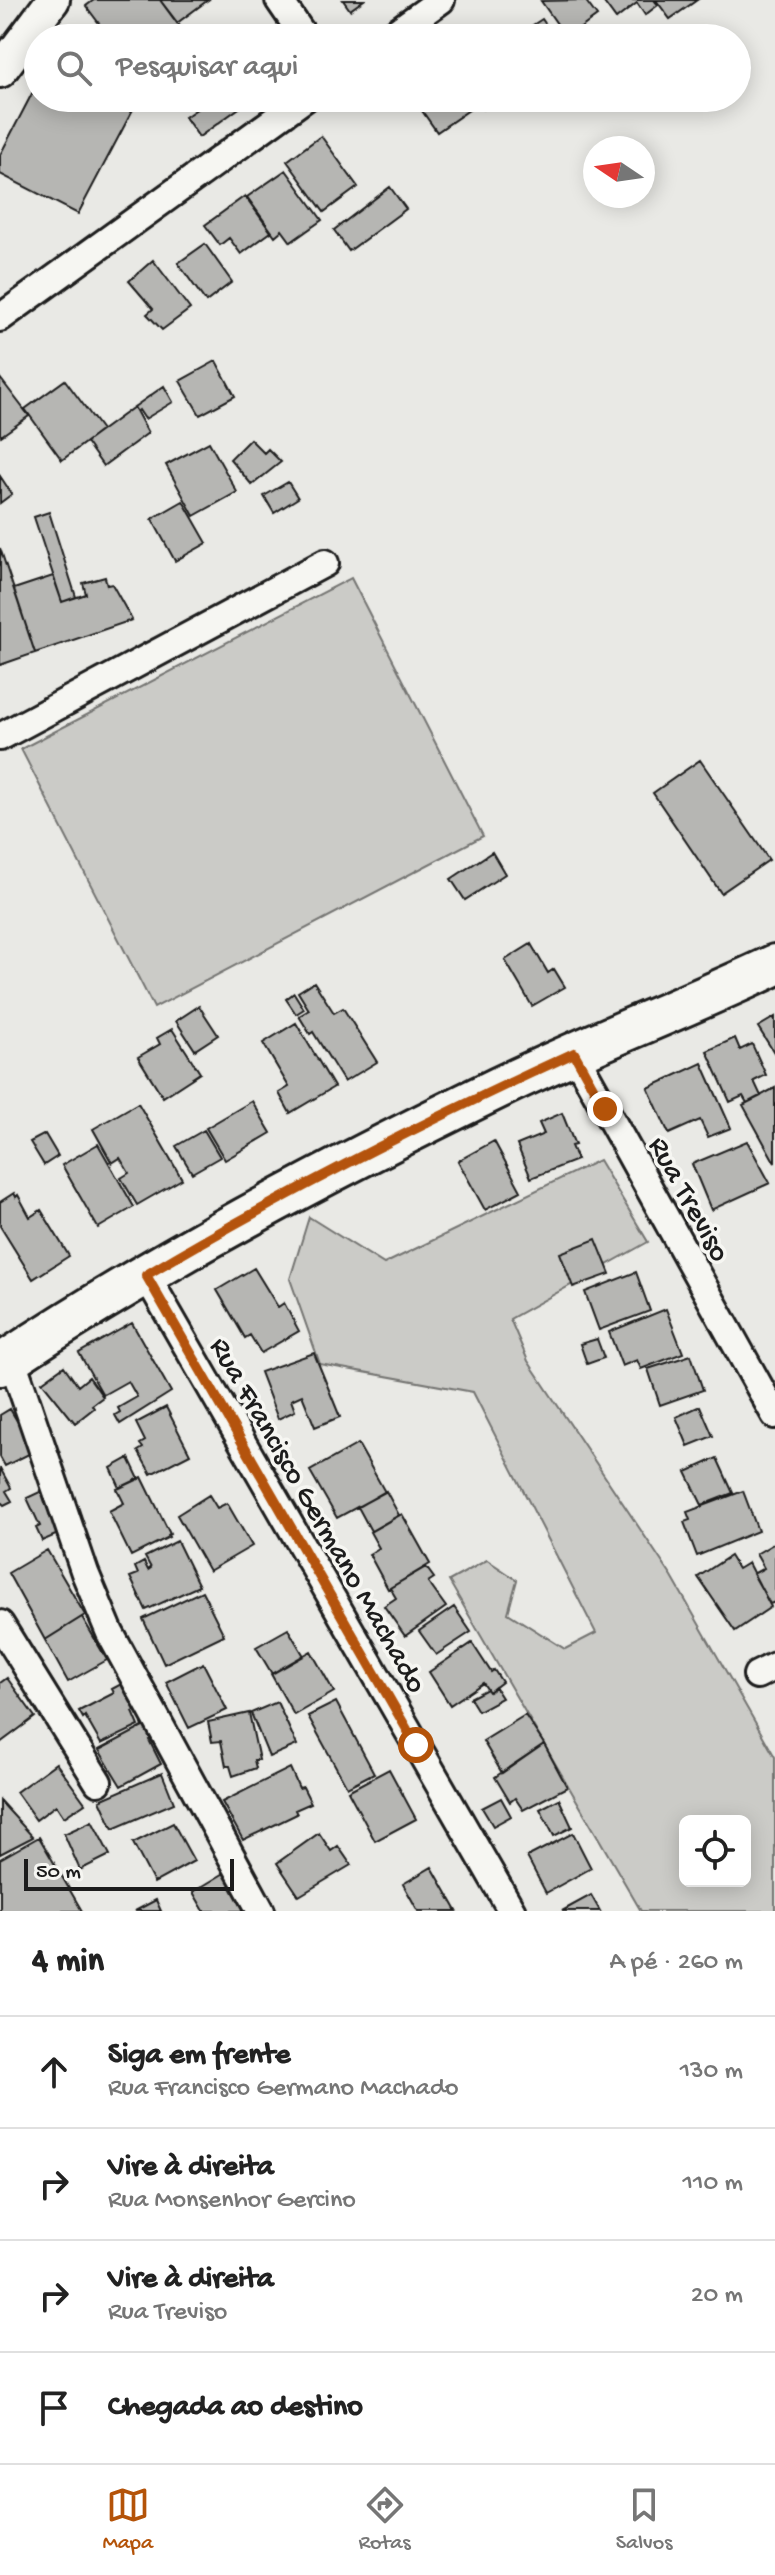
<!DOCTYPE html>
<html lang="pt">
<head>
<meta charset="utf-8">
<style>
  :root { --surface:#fff; --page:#f6f6f6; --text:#222; --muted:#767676; --line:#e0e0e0; --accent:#b45309 }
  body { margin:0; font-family:"Gochi Hand",sans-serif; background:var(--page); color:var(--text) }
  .controls { position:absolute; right:24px; bottom:24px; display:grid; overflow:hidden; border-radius:12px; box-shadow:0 4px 20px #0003 }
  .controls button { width:72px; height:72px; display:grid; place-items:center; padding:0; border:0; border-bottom:2px solid var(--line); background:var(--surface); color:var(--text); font:40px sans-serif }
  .compass { position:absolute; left:583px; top:136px; width:72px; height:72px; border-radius:50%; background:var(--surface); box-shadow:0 4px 20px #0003; rotate:283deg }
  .scale { position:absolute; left:24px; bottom:20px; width:210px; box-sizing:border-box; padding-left:8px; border:4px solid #1c1c1c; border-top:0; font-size:22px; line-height:28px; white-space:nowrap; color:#1c1c1c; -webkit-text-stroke:6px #f6f6f2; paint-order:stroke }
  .stop { position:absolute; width:24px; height:24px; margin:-18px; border:6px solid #b45309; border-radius:50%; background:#fff }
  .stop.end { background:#b45309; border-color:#fff; box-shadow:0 2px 8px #0008 }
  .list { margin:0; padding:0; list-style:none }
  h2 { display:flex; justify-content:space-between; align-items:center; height:104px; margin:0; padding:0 32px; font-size:34px }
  h2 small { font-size:26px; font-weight:400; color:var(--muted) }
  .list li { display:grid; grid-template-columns:52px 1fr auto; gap:24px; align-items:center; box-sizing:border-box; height:112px; padding:0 32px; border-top:2px solid var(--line) }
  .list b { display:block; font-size:30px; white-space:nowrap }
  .list p { margin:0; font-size:26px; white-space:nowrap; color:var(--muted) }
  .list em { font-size:26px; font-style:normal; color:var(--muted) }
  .icon { flex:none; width:44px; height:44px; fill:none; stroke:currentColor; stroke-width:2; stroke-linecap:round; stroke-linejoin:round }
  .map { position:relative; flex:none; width:775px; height:1911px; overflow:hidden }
  .search { position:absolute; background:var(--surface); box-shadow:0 4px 20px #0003; left:24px; right:24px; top:24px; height:88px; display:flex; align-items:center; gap:20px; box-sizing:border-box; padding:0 28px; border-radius:44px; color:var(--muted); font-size:30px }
  .sheet { height:552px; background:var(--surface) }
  nav { display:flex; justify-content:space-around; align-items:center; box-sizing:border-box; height:112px; border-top:2px solid var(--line); background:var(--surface); font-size:22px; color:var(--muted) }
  nav a { display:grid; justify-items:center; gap:4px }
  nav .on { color:var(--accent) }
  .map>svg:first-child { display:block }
  .green { fill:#cbcbc7; stroke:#747472; stroke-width:2; fill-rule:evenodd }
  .building { fill:#b6b6b3; stroke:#1c1c1c; stroke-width:2 }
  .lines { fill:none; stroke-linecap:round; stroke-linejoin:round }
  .minor-casing { stroke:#1c1c1c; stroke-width:32 }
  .tertiary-casing { stroke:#1c1c1c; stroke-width:38 }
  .primary-casing { stroke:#1c1c1c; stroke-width:46 }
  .minor { stroke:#f6f6f2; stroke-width:26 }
  .tertiary { stroke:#f6f6f2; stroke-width:32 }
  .primary { stroke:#f6f6f2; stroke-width:40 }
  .route { stroke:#b45309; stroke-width:10 }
  .labels { text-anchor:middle; stroke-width:7; stroke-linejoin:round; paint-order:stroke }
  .street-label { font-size:30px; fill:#1c1c1c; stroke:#f6f6f2 }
</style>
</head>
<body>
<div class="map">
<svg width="775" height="1911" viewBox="0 0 775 1911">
  <rect width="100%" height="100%" fill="#e9e9e5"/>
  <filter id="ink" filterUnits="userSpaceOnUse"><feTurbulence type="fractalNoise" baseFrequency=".0125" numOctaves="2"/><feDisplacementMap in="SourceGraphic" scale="16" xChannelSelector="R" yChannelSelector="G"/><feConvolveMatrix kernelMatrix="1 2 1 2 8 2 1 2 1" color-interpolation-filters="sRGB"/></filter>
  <g filter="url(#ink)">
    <!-- green -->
    <path class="green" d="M351,578L483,836L154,1008L21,749Z
      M599,1160L648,1242L510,1319L528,1361L672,1577L775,1757V1911H641L449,1581L487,1560L517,1580L508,1613L565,1649L596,1633L473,1392L320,1364L290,1279L309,1217L384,1264ZM685,1821H745V1881H685Z"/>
    <!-- building -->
    <path class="building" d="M94,0H160L189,38H110L86,6Z
      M160,0H208L177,23Z
      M343,0H364L350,10Z
      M585,0L597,16L567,38L541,1Z
      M602,0H654L658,5L645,15L637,3L616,19Z
      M656,0H697L670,19Z
      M542,19L555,38H513Z
      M38,82V98H139L78,214L0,174V155Z
      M213,98H253L199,137L185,117Z
      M413,98H475L479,103L437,132Z
      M475,98H499L483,109Z
      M321,136L358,187L324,212L287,161Z
      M286,170L322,220L291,242L282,230L275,236L247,197Z
      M390,187L406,209L349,251L334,230Z
      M245,196L271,232L241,254L229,238L220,245L205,225Z
      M205,244L232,282L206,302L178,263Z
      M153,260L190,309L162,330L147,314L153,309L129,281Z
      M216,361L235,396L200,415L180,381Z
      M0,378L29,416L1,436L0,434Z
      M65,380L102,430L62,460L25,409Z
      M164,386L173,402L145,419L139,410L137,412L134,407Z
      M134,407L148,433L103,466L86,442Z
      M250,439L264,453L268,449L281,462L252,485L230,459Z
      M209,442L237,492L194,516L166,465Z
      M0,476L12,494L0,503Z
      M288,482L298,498L274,513L264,496Z
      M183,501L207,543L175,561L152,519Z
      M49,512L76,597L62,602L34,517Z
      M0,548L35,653L0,665Z
      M53,576L62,602L86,594L83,583L105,577L107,585L112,584L132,620L35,653L14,589Z
      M700,760L769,860L721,893L653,793Z
      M492,852L505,874L465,900L451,879Z
      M531,944L548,973L554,969L565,987L532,1006L505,960Z
      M314,982L334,1013L343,1008L377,1062L344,1082L313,1032L310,1034L299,1016L309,1010L298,992Z
      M294,993L304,1009L296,1014L286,999Z
      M199,1006L218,1035L195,1050L176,1021Z
      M775,1017V1054L758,1027Z
      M296,1023L334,1087L290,1113L279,1093L289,1087L263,1043Z
      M172,1029L200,1073L163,1097L138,1057L160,1044L157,1038Z
      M735,1038L740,1050L752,1044L766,1075L754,1081L761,1096L747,1103L743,1096L730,1102L707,1051Z
      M702,1063L731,1128L708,1137L700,1120L669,1134L648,1088Z
      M775,1088V1163L743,1105Z
      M252,1101L271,1133L225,1160L206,1128Z
      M138,1103L182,1179L137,1205L121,1178L129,1173L120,1158L112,1163L93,1129Z
      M562,1113L575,1145L571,1146L577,1160L531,1178L517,1145L544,1134L539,1123Z
      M204,1130L220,1157L192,1173L176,1146Z
      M45,1134L58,1156L44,1165L30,1142Z
      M494,1141L521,1191L485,1210L458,1161Z
      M747,1141L770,1183L711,1210L692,1164Z
      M98,1144L134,1207L98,1228L62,1165Z
      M14,1193L16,1197L18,1195L30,1217L41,1210L69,1256L33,1279L0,1226V1202Z
      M596,1239L610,1274L573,1287L560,1253Z
      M254,1268L278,1307L284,1303L299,1331L261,1353L250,1335L245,1338L217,1290Z
      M636,1272L650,1311L599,1330L585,1292Z
      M666,1309L683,1353L641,1369L637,1360L622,1366L609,1332Z
      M132,1323L171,1392L120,1424L115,1415L120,1412L118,1408L137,1397L128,1381L103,1395L79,1353Z
      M597,1339L604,1358L587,1364L580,1344Z
      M314,1353L340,1417L315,1427L302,1395L291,1400L295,1411L278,1419L260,1372Z
      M691,1355L703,1390L660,1405L648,1369Z
      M64,1366L78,1386L89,1377L103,1397L92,1405L94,1408L75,1423L42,1382Z
      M700,1406L713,1436L688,1446L676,1417Z
      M166,1407L190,1454L151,1474L138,1451L143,1448L140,1444L145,1441L136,1423Z
      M10,1409L30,1443L33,1452L5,1466L0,1457V1415Z
      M358,1444L385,1492L337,1518L310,1471Z
      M129,1458L139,1479L120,1488L111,1468Z
      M717,1458L733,1493L702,1505L686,1472Z
      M0,1468L11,1488L6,1491L12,1501L4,1505L2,1503L0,1504Z
      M142,1477L170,1534L168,1535L169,1537L131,1556L109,1511L124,1503L117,1489Z
      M44,1490L65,1531L42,1541L36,1528L40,1526L27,1498Z
      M386,1491L399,1515L371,1531L358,1507Z
      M743,1491L758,1531L697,1556L684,1522L690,1520L687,1512Z
      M209,1495L217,1508L227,1503L252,1546L209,1571L177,1515Z
      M402,1514L430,1564L388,1589L369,1554L379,1548L370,1532Z
      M177,1541L199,1586L146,1610L130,1577L138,1574L135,1567L144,1562L148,1570L151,1568L145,1557Z
      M775,1543V1602L770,1604L753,1574L764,1568L756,1554Z
      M47,1550L85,1615L45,1640L8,1573Z
      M730,1556L738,1569L748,1563L771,1607L735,1631L698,1577Z
      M426,1567L434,1578L428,1582L446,1607L405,1636L384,1606L396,1598L390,1588Z
      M202,1591L224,1635L164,1664L143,1619Z
      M454,1607L471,1632L436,1655L419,1631Z
      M82,1617L107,1660L68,1682L45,1640Z
      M288,1629L304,1656L272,1674L256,1647Z
      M472,1643L491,1672L494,1670L502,1682L489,1692L483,1683L450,1705L429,1672Z
      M311,1651L334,1692L294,1715L271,1674Z
      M203,1663L227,1710L189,1728L166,1682Z
      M7,1678L35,1717L0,1743V1683Z
      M123,1683L138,1709L133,1712L139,1726L101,1744L85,1716L83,1718L79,1711L114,1693L112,1689Z
      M495,1687L502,1698L478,1711L470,1698L487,1689L489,1692Z
      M277,1702L297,1745L269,1757L251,1713Z
      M336,1702L374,1773L347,1787L308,1716Z
      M249,1713L259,1760H254L256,1768L233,1776L230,1766H226L221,1741L212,1742L208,1722Z
      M525,1715L544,1744L502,1773L483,1741Z
      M145,1723L153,1738L149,1740L161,1764L121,1786L99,1750L143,1727L142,1724Z
      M544,1744L567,1787L523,1810L515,1798L510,1802L495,1777Z
      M56,1763L85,1803L64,1817L56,1805L36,1820L16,1792Z
      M290,1768L299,1788L303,1787L311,1803L295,1810L297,1814L243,1840L222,1802Z
      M389,1769L416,1819L375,1841L348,1791Z
      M162,1773L174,1803L113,1829L100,1800Z
      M501,1798L511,1816L493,1826L482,1808Z
      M559,1799L572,1827L554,1836L540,1809Z
      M0,1801L33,1837L0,1854Z
      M92,1821L110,1855L80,1870L64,1834Z
      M173,1823L194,1861L154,1883L133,1843Z
      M319,1833L331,1851L338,1846L351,1865L299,1896L277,1863Z
      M573,1833L591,1868L546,1893L527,1857Z
      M39,1837L82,1911H0V1859Z
      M432,1867L457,1911H418L403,1884Z
      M226,1872L250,1911H204L193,1892Z
      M591,1895L600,1911H562Z
      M156,1900L161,1911H135Z"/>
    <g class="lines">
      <!-- minor casing -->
      <g class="minor-casing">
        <path id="minor" d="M279,0L305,38
          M388,38L441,0
          M0,318L305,98
          M0,737L325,563
          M574,1053L775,1415
          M146,1275L512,1911
          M11,1357L85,1573L110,1633L261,1911
          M0,1624L98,1782
          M757,1675L775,1666"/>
      </g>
      <!-- tertiary casing -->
      <g class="tertiary-casing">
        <path id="tertiary" d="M0,71L53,0"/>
      </g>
      <!-- primary casing -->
      <g class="primary-casing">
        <path id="primary" d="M0,1365C159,1260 327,1171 498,1088C589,1044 684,1008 775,965"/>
      </g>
      <!-- minor -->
      <use href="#minor" class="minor"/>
      <!-- tertiary -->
      <use href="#tertiary" class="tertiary"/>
      <!-- primary -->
      <use href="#primary" class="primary"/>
    </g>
  </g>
  <g class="lines" filter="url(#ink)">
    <!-- route -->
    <path class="route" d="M416,1745L146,1275C284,1193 428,1120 574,1053L605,1109"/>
  </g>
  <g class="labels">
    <!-- street labels -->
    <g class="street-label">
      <text transform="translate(691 1198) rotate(61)" y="10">Rua Treviso</text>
      <text transform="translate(320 1514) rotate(60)" y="10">Rua Francisco Germano Machado</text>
    </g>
  </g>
</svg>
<div class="controls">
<button><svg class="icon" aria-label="locate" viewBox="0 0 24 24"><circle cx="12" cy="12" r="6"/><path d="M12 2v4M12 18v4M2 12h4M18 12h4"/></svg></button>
</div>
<svg class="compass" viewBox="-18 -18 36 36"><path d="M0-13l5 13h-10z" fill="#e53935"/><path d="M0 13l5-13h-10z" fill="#767676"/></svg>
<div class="scale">50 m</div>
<div class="stop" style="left:416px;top:1745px"></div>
<div class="stop end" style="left:605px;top:1109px"></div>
<div class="search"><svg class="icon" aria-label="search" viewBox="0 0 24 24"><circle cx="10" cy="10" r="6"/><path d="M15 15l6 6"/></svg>Pesquisar aqui</div>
</div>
<section class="sheet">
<h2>4 min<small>A pé · 260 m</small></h2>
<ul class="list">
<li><svg class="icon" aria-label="ahead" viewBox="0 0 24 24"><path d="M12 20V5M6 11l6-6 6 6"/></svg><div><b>Siga em frente</b><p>Rua Francisco Germano Machado</p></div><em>130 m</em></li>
<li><svg class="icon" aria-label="right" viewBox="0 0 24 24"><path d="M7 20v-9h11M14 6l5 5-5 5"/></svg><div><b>Vire à direita</b><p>Rua Monsenhor Gercino</p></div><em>110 m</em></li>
<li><svg class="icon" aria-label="right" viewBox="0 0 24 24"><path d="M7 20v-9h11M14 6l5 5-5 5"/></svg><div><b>Vire à direita</b><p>Rua Treviso</p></div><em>20 m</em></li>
<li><svg class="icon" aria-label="arrive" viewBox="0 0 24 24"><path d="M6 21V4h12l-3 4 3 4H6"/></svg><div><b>Chegada ao destino</b></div></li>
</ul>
</section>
<nav>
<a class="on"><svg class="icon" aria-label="map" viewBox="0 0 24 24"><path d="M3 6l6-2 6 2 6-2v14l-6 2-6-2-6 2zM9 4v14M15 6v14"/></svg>Mapa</a>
<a><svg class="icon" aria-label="directions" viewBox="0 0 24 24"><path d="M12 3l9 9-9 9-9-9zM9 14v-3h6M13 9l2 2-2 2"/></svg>Rotas</a>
<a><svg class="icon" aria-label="saved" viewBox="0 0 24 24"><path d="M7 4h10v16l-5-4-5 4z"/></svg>Salvos</a>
</nav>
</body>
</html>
